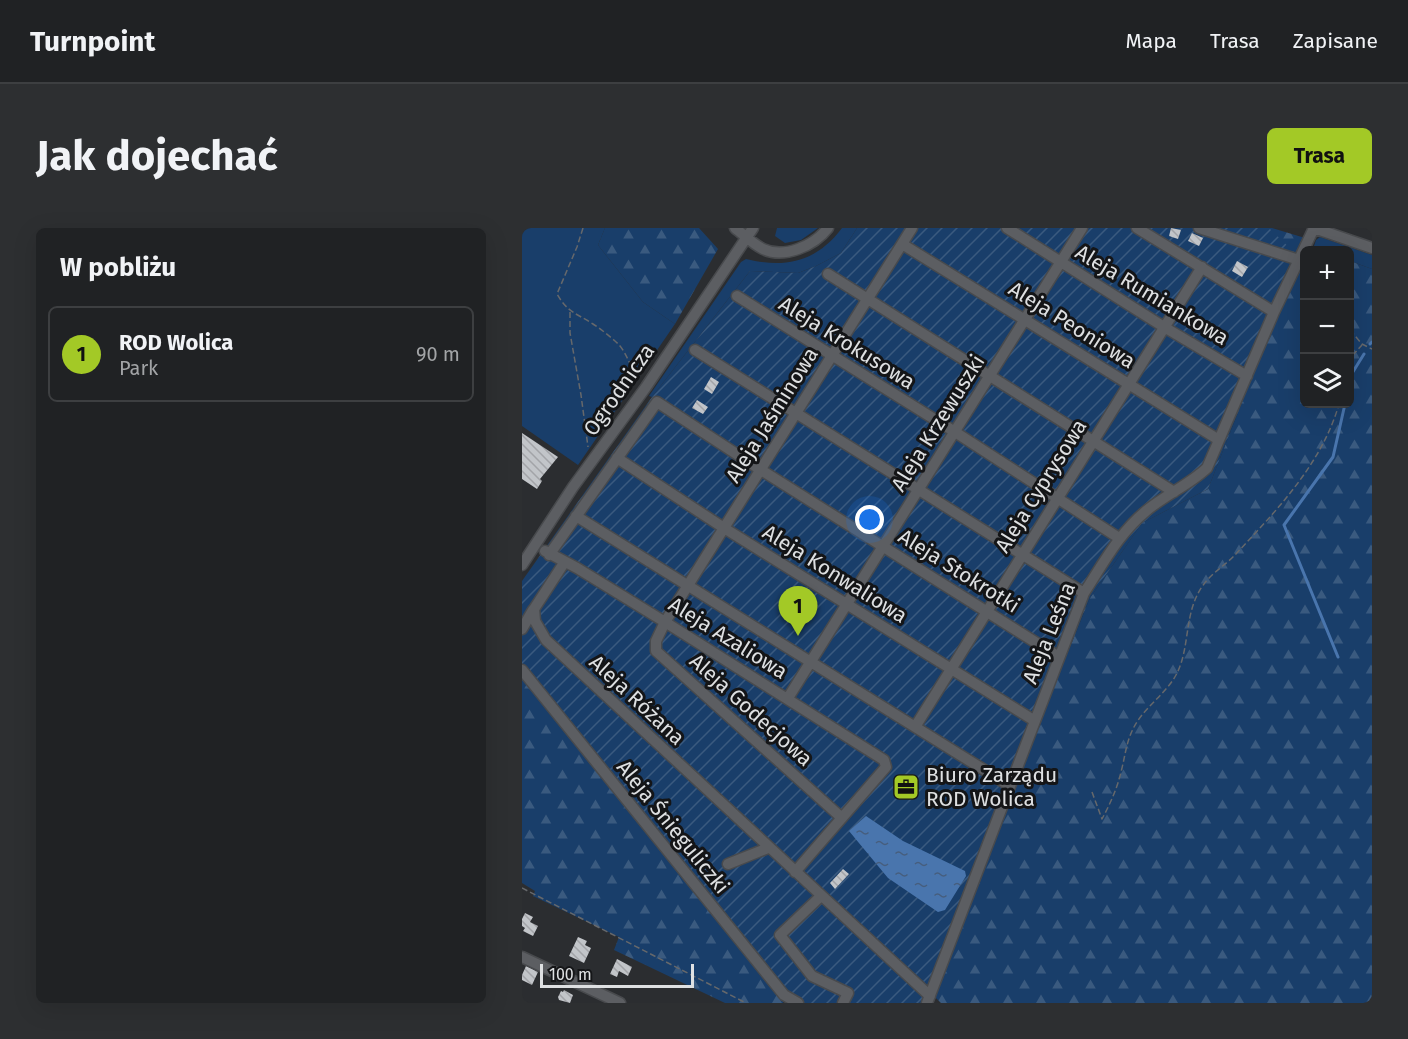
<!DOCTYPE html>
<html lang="pl">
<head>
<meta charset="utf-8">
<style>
  :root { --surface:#202224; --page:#2d2f31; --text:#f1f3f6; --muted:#a2a4a6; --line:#3d3f41; --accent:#a3c926 }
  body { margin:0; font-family:"Fira Sans",sans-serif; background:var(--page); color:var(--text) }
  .controls { position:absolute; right:18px; top:18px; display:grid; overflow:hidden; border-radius:9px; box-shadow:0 6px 24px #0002 }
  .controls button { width:54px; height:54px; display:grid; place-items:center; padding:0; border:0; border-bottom:2px solid var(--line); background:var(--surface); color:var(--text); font:30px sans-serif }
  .scale { position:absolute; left:18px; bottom:15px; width:154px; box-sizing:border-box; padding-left:6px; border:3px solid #dee0e2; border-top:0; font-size:16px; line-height:21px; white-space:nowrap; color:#dee0e2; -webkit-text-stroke:4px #141517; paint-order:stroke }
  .you { position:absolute; left:348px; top:292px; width:21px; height:21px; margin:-15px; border:4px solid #fff; border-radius:50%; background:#1a73e8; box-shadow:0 0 0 9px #1a73e833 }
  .badge { display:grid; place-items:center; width:39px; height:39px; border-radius:50%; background:var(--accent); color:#111; font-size:20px; font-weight:700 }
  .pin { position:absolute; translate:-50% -50px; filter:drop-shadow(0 2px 3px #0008) }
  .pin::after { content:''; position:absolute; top:32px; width:21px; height:18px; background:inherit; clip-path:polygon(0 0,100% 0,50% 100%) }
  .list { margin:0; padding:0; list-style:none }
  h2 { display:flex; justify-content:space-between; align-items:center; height:78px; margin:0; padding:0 24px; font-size:26px }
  h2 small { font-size:20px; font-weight:400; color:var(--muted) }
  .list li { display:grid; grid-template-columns:39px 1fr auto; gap:18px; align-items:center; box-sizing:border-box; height:96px; margin:0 12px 12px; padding:0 12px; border:2px solid var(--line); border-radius:9px }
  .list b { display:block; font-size:22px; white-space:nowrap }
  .list p { margin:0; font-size:20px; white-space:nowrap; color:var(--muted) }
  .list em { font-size:20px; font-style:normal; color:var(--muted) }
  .icon { flex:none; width:33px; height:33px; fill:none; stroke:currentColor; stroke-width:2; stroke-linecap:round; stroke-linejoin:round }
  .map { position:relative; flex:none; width:850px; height:775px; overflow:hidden; border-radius:9px }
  header { display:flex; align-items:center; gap:36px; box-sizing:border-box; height:84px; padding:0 30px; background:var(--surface); border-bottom:2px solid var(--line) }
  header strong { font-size:28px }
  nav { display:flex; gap:33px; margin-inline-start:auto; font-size:21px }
  .intro { display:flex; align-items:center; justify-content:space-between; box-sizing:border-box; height:144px; padding:0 36px }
  h1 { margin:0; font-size:42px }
  .button { padding:15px 27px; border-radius:9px; background:var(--accent); color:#111; font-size:21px; font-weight:700 }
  main { display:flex; gap:36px; padding:0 36px }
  aside { flex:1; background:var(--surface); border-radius:9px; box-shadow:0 6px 24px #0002 }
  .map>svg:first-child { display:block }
  .grass { fill:#193e6a }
  .forest { fill:url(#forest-firs) }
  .garden { fill:url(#garden-furrows) }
  .water { fill:url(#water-ripples) }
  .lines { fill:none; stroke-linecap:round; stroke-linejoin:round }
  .stream { stroke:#4975ad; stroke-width:3 }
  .building { fill:url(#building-back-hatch) }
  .minor-casing { stroke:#484a4d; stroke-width:13 }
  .path { stroke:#66686b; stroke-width:1.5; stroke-dasharray:6 3; stroke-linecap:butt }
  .minor { stroke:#5c5e62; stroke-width:10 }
  .labels { text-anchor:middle; stroke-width:6; stroke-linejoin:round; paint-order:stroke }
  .street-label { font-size:21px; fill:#dee0e2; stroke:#141517 }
  .poi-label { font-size:21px; fill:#dee0e2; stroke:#141517; text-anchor:start }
</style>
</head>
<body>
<header>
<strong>Turnpoint</strong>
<nav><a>Mapa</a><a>Trasa</a><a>Zapisane</a></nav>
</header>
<div class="intro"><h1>Jak dojechać</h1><a class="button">Trasa</a></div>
<main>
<aside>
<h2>W pobliżu<small></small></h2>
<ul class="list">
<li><span class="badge">1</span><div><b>ROD Wolica</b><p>Park</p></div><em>90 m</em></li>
</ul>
</aside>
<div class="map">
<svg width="850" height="775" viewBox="0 0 850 775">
  <defs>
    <pattern id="forest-firs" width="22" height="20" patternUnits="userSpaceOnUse" patternTransform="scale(1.5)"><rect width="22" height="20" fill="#193e6a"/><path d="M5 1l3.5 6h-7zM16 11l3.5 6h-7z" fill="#3a5a7f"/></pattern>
    <pattern id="garden-furrows" width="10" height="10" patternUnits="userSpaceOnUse" patternTransform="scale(1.5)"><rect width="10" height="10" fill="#193e6a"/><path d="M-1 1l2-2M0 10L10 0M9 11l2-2" fill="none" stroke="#3a5a7f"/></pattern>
    <pattern id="water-ripples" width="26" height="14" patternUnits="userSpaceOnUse" patternTransform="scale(1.5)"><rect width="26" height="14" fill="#4975ad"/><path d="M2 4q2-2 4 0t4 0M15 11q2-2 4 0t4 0" fill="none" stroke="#465e7e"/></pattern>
    <pattern id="building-back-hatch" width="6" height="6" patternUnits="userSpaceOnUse" patternTransform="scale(1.5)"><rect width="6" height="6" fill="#c2c5c9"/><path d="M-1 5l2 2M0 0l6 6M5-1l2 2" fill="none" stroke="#a2a4a8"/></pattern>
  </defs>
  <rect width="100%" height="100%" fill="#2b2d30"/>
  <!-- grass -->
  <path class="grass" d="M0,0H83L76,17L121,74L153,96L56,237L0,198Z
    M255,0H296L279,12L263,15L253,8Z
    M320,0H335L319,25L294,38L276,45L228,43L130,169L127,168L219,34L224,31C265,41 295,33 320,0Z
    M798,9L850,27V41L828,33V22L791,21L794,12Z"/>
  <!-- forest -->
  <path class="forest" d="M83,0H177L196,21L153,96L121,74L76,17Z
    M691,0H750L783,10L774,26Z
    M782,28V176H828V33L850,41V775H419L413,769L517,495L568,370L620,295L686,261L753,90Z
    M0,446L262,772L261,775H203L92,722L97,709L11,668L13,663L0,655Z"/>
  <!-- garden -->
  <path class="garden" d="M335,0H747L774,26L753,90L686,261L620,295L568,370L517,495L411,775H267L0,446V353L130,169L228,43L276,45L294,38L319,25Z"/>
  <!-- water -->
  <path class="water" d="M344,588L381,613L443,643L444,648L423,682L416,684L366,650L327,603Z"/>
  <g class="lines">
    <!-- stream -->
    <path class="stream" d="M848,116L850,114
      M828,153L829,147L842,126
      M816,429L762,297L811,229L823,176"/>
  </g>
  <!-- building -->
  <path class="building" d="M649,0L659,2L656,11L647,8Z
    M670,5L681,10L677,18L666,13Z
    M715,33L726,39L720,49L710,43Z
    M189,149L197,154L190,166L182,161Z
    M175,172L186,179L181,186L170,180Z
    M0,205L36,229L18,251L20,253L15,261L0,251Z
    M378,549L394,560L389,568L373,557Z
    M321,641L327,646L313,661L308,655Z
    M3,685L11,689L8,694L16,698L11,708L1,703L3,700L0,698V691Z
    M56,709L65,713L63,717L69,720L62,735L47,728Z
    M95,731L110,739L106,748L97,743L95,749L88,746Z
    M4,738L16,744L10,757L0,752V747Z
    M42,762L51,767L48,775L37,772L36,769L39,763L41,764Z"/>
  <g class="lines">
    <!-- minor casing -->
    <g class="minor-casing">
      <path id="minor" d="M213,0C222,7 231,16 241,21C262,31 292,18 306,0
        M485,0L642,99L725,148
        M615,0L752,84
        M677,0L777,32
        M792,0L850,20
        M380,16L697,212
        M306,46L652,264
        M215,68L433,204L597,310
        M173,122L562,365
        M95,230L202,300L513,493
        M54,288L488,558
        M23,323L55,340L143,394L362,532L364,539L273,644
        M27,327L135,174L239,242L537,429
        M42,335L12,381L13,393L24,412L408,768
        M0,337L51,259L124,159L231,0
        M0,401L11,382
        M0,442L262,767L276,775
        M266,470L560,0
        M393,499L680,39
        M320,590L134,423V413L143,394L390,0
        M206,636L246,620
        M299,668L258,707L290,748L326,765L321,775
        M0,729L98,775
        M405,775L562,365C581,336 597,305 624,283C643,267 667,257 685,240L752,84L792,0"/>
    </g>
    <!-- path -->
    <path class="path" d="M61,0L55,19L35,66C46,85 54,85 71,96C79,101 86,107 93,113C105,123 107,138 116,149
      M48,84V105L59,167L66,219
      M828,102L840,116L850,121
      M828,136L830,128L840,117
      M570,564L580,591C588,576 595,561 599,544C603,529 604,515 611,501C621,480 643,467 654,447C669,420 661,383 682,356C689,346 703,337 712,328C754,283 800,236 817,176
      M0,660L224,775"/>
    <!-- minor -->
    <use href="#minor" class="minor"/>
  </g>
  <!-- icons -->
  <defs>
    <g id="office-square" transform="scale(1.35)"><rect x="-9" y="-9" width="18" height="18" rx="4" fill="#a3c926" stroke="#141517"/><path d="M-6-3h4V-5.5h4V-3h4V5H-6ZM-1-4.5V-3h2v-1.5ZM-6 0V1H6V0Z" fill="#111"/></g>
  </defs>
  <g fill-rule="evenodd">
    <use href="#office-square" x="384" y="559"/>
  </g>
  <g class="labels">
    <!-- street labels -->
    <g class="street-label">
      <text transform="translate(630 67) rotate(31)" y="7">Aleja Rumiankowa</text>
      <text transform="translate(550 97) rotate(32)" y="7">Aleja Peoniowa</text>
      <text transform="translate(325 115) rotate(32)" y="7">Aleja Krokusowa</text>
      <text transform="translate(97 162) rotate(-55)" y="7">Ogrodnicza</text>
      <text transform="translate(250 187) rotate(-58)" y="7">Aleja Jaśminowa</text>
      <text transform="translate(416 195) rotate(-58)" y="7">Aleja Krzewuszki</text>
      <text transform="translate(519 258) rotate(-58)" y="7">Aleja Cyprysowa</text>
      <text transform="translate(437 343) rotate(32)" y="7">Aleja Stokrotki</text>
      <text transform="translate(313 346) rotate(32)" y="7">Aleja Konwaliowa</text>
      <text transform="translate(527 405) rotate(-68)" y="7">Aleja Leśna</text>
      <text transform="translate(206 410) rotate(32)" y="7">Aleja Azaliowa</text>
      <text transform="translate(115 472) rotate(43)" y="7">Aleja Różana</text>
      <text transform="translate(229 482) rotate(42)" y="7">Aleja Godecjowa</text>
      <text transform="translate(151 599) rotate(51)" y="7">Aleja Śnieguliczki</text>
    </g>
    <!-- poi labels -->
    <g class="poi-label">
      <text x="404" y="554">Biuro Zarządu<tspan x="404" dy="24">ROD Wolica</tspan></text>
    </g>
  </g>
</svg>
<div class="controls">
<button>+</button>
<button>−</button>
<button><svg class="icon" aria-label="layers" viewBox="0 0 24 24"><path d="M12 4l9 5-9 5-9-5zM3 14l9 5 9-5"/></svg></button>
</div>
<div class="scale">100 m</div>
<div class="you"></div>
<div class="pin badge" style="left:276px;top:408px">1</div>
</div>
</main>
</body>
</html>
